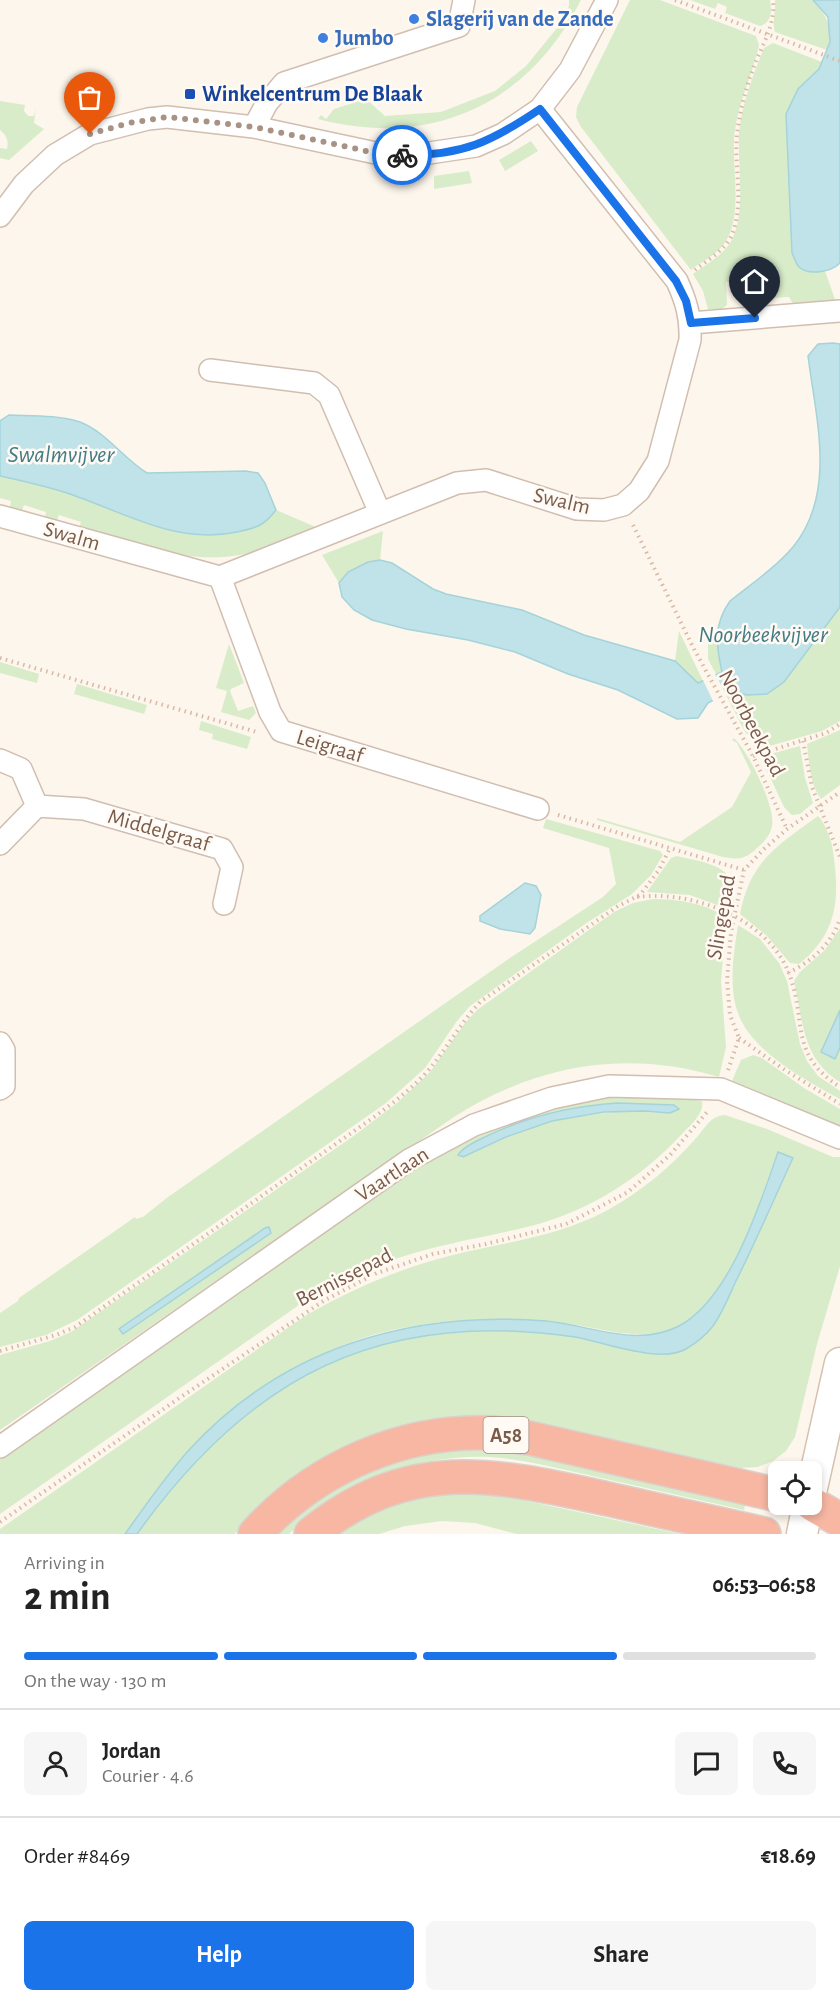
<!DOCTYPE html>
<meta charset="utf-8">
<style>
body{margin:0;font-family:"Alegreya Sans",sans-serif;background:#f6f6f6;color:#222;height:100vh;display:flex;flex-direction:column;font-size:22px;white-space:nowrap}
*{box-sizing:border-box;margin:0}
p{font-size:20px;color:#767676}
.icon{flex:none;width:33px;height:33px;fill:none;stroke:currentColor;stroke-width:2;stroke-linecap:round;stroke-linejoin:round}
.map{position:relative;height:1534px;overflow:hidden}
.drawer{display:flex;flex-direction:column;background:#fff;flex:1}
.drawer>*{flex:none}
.controls{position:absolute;left:768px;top:1461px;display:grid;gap:12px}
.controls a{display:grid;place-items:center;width:54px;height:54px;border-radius:9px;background:#fff;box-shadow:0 3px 9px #0003;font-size:30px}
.pin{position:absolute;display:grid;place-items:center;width:51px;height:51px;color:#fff;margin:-62px -26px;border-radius:50% 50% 50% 0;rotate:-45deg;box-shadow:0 0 6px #0007}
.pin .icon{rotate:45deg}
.courier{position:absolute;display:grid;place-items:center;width:60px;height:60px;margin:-30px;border:4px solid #1a73e8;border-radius:50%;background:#fff;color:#222;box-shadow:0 2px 8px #0007}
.head em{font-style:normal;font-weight:700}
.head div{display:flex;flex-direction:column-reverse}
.head{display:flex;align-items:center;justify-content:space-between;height:102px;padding:0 24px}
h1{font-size:39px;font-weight:700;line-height:45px}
.bar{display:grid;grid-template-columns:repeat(4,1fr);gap:9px 6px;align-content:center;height:72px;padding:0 24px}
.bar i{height:8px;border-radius:4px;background:#e0e0e0}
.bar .current{background:#1a73e8}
.bar p{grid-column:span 4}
.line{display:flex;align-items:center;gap:15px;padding:0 24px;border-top:2px solid #e0e0e0}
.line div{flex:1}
.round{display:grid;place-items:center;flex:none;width:63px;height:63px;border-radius:9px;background:#f6f6f6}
.action{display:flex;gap:12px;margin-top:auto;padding:12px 24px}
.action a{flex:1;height:69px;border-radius:9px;background:#1a73e8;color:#fff;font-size:24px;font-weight:700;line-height:69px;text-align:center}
.action a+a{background:#f6f6f6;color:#222}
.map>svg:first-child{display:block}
</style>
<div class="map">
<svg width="840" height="1534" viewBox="0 0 840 1534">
<rect width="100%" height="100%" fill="#fdf6ec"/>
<path fill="#d8ecc9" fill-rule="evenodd" d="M569 0H581C529 104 431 149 318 119L321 115 326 119 334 109 366 99 385 116 441 112 495 91 526 66 557 28 569 6Z
M630 0H660L756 36 759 45C753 74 739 100 735 130 730 163 745 216 724 244 716 255 701 262 691 270L581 127 576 117 577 107Z
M690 0H770C772 11 772 22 760 26L725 13 727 7 718 3 715 9Z
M775 0H813C826 15 835 29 827 50L775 32C772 23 776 10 775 0Z
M773 43 822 62 819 69 798 89 786 114 792 253C801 271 806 272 825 271L836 302 793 304 789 297 747 299 742 297 741 282H726L727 305 722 309H708L703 291 693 274C708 263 726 254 733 237 746 210 737 163 739 132 742 104 753 75 764 48Z
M0 101 25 105 24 111 28 116H34L36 107 34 123 44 129 9 160 0 158V148L7 149C9 140 6 135 0 130Z
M531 141 538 151 505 171 499 160Z
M469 171 472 183 434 189V176Z
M0 476C23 481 45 486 67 493 124 512 175 545 237 532 256 528 264 526 276 510L318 528C294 537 270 548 245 554 188 566 133 543 79 528L81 522 59 515 57 521 45 518 46 512 24 505 22 511 10 507 11 501 0 498Z
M383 531 380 560C363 563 350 569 339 583L322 555Z
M840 607V721L822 731 756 750 750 737 745 732 725 693 732 690 746 695 784 682Z
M679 631 703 681 698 683 675 661Z
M708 631 716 633 722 672 716 674 708 659Z
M229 644 244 683 231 689 230 691 238 711 253 706 256 713 249 720 221 712 227 691 216 688Z
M0 662 39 674 37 683 0 673Z
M77 684 147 705 144 714 74 694Z
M201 721 251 737 247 749 212 739 213 734 199 730Z
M840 730V785L821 799C810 785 809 761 807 744Z
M734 738C748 751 776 807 772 826 770 836 764 842 757 848 746 859 738 860 723 857L597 820V818L680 842 732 807 751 772 737 743 732 740Z
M800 746 805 778 813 803 800 814 792 815 784 807 762 760 767 755Z
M818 816C825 823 829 835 832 845 840 894 840 931 799 964L790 963 767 936 740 914C750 861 777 846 818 816Z
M546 819 660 851 663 855 651 875 632 894 585 924 470 1006 457 1021 425 1068 386 1103 77 1320 46 1335 0 1347V1313L18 1301 19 1298 135 1217 136 1219 143 1217 168 1197 507 960 603 897 616 884 609 848 543 828Z
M677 856C696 861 727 863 733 885L728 907 725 908 690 895 647 892 671 858Z
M653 899C677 899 707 903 726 918L721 981 726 1047 719 1077C625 1049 536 1065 454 1117L0 1430V1355L50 1341 71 1332 355 1135 397 1103 430 1072 465 1023 477 1010 614 912 633 903Z
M738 925 760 939 779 963 787 981 800 1044 807 1061 818 1076 840 1091V1099C806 1081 751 1051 738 1013 728 986 734 952 738 925Z
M840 928V1010L837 1015 835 1059 840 1048V1082C802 1059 803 1021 794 981L800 972 825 950Z
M753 1055 762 1058 804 1088 840 1109V1126L732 1081 741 1060Z
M611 1096 674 1097 702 1101C705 1113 689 1127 681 1135 641 1178 589 1211 531 1226 487 1237 442 1243 398 1258 364 1271 331 1287 299 1305L0 1514V1457L433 1158 451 1146 528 1111ZM617 1103 674 1105 678 1109 670 1113 617 1111 552 1121 517 1133 461 1158 460 1151C508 1123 561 1106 617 1103Z
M725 1115 767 1129 833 1157H840V1266L817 1344 795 1437 786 1451 773 1461 758 1467 741 1468 638 1447 354 1443C307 1463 268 1495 235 1534H137C250 1376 379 1308 575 1337 604 1342 659 1364 685 1349 696 1343 705 1335 713 1326 723 1313 729 1296 736 1282 756 1241 774 1200 793 1159L778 1152C758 1201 735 1288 691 1319 647 1349 602 1326 555 1322 486 1315 400 1320 336 1348 323 1353 312 1361 300 1367 283 1377 264 1385 249 1397 230 1410 214 1425 198 1441 170 1469 148 1502 125 1534H0V1529L305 1316C352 1289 400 1268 453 1255 506 1242 556 1237 606 1211 641 1192 672 1166 698 1136 706 1126 711 1116 725 1115Z
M470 1441 747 1495 744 1510 548 1466C529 1462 509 1458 489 1457 414 1454 344 1484 289 1534H266L357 1467Z
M454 1490 505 1496 680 1534H517L475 1523 442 1521 405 1526 379 1534H326L365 1510Z"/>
<path fill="#bfe3e8" stroke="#a5d3da" stroke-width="1.5" d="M813 0H840V263C831 272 809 276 799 267 796 264 794 257 792 253L786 114 798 89 819 69 830 42 828 17Z
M833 343 840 344V607L784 682 767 694 746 695 732 690 708 703 698 718 677 719 618 690 568 674 515 652 468 640 406 629 372 620 354 610 342 597 339 583 348 572 368 562 380 560 392 563 433 589 446 594 522 610 584 635 675 661 698 683 722 672C716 645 713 625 730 601 751 584 775 568 793 547 837 493 816 419 808 356L818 344Z
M9 415C32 416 58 415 80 422 106 432 124 459 147 473L246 471 258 473 265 483 276 510C264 526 256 528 237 532 175 545 124 512 67 493 45 486 23 481 0 476V421Z
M525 883 536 886 541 895 535 928 530 934 500 929 480 921V916Z
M840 1010V1048L835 1059 821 1052Z
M617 1103 674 1105 679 1109 670 1113 644 1111 604 1112 552 1121 506 1137 463 1157 458 1155C463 1147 476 1141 485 1137 526 1117 571 1106 617 1103Z
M778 1152 793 1158C774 1199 756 1241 736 1281 729 1296 723 1312 713 1326 706 1335 696 1343 686 1349 660 1364 604 1342 575 1337 380 1308 249 1377 137 1534H125C145 1506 165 1477 188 1451 282 1348 409 1310 546 1321 590 1325 636 1348 679 1326 730 1299 760 1204 778 1152Z
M269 1227 271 1233 123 1334 119 1329 265 1228Z"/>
<path fill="#fdf6ec" d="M714 672 727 696 714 703 702 678Z"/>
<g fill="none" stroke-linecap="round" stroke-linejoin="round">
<defs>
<path id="street" d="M254 127 267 103 284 83 459 26 464 0
M0 216 24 184 55 155 90 134 148 119 167 117 254 127 385 155H416L476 146 503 134 540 109 570 70 607 0
M691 323 840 311
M210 370 314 383 329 395 380 513
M0 516 220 577 457 483 486 480 577 509 604 510 623 505 639 491 658 461 690 340C691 317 686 301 677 281L540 109
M220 577 270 712 281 731 538 809
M0 760 21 769 37 806
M0 844 37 806 84 809 222 849 232 867 224 904
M0 1043 4 1050V1086L0 1089
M0 1447 409 1160 474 1125 552 1098 609 1086 721 1089 840 1138"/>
<path id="secondary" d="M812 1488 840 1363
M802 1534 808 1504"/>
<path id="highway" d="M812 1504 840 1520
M255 1534C315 1468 402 1429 492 1433 504 1434 517 1437 529 1438L778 1495
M311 1534C410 1454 494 1474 608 1499 660 1511 712 1522 764 1534"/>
</defs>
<use href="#street" stroke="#d1beb0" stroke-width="24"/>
<use href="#secondary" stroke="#d6c0b0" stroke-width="33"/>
<use href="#highway" stroke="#dad1cd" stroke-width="36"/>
<path stroke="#d9b8a5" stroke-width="4" stroke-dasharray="1.5 4.5" stroke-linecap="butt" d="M675 0 840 61
M695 270C709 259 727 249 733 232 745 198 732 161 738 127 741 107 746 88 753 69 761 47 776 25 773 0
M633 525 694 649 753 756 787 829
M0 658 257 732
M803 741 812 787 840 857
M753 756 826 733 840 724
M558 815 744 870
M637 897C691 890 765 917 788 971 808 1019 787 1053 840 1087
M788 973C811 962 833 943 840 918
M739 1038 785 1070 840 1104
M728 1070 739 1038 730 1015 727 981 731 932 744 870 764 849 787 829 840 792
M0 1351 56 1335 75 1327 377 1115C394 1102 411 1089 426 1073 446 1050 459 1025 480 1002L618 906 640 895 659 870 670 848
M0 1522 178 1399 325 1300 377 1273 433 1254 486 1244 566 1224 628 1192 670 1155 708 1111"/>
<use href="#street" stroke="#fff" stroke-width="21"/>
<use href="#secondary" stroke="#fff" stroke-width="30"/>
<use href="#highway" stroke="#f7b7a3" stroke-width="33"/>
</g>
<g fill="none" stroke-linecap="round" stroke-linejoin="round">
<path stroke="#a89285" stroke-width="6" stroke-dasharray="0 10.8" d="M90 134 129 123 167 117 254 127 385 155H402"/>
<path stroke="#1a73e8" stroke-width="8" d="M402 155C462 156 491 142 540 109L676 281 686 301 691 323 755 318"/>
</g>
<g fill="#3f7fe0" stroke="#fffaf3" stroke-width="2">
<circle cx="414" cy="19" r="6"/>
<circle cx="323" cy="38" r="6"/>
</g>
<rect fill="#1a4fb4" stroke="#fffaf3" stroke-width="2" x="184" y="88" width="12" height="12" rx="3"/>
<g text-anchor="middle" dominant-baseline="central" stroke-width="5" stroke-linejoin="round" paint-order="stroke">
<rect fill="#fffaf3" stroke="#a28b7f" stroke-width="1.5" x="483.5" y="1417" width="45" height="36" rx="4.5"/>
<g font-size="21" font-weight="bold" fill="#7a5c4d">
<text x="506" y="1435">A58</text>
</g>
<g font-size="22" font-weight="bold" fill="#366cbe" stroke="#fffaf3" text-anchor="start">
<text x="426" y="19">Slagerij van de Zande</text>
<text x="335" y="38">Jumbo</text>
</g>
<g font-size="22" font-weight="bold" fill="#164399" stroke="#fffaf3" text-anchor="start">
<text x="202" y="94">Winkelcentrum De Blaak</text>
</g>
<g font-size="22" fill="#7a5c4d" stroke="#fffaf3">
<text transform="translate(562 501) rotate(13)">Swalm</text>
<text transform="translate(72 536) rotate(16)">Swalm</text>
<text transform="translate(752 723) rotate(62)">Noorbeekpad</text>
<text transform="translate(330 746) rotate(17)">Leigraaf</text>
<text transform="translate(159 830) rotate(16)">Middelgraaf</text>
<text transform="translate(721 917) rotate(-80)">Slingepad</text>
<text transform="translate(392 1174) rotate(-33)">Vaartlaan</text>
<text transform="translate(344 1277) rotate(-27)">Bernissepad</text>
</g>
<g font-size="24" font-style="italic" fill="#437c86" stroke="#fffaf3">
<text x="61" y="455">Swalmvijver</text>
<text x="763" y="635">Noorbeekvijver</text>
</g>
</g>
</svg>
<div class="controls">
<a><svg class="icon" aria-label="locate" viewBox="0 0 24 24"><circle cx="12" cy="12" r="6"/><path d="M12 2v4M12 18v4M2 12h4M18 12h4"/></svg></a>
</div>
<div class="pin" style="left:90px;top:134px;background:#ea580c"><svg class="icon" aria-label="bag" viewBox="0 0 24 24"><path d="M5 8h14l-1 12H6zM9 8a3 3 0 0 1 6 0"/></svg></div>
<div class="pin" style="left:755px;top:318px;background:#1f2937"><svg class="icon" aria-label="home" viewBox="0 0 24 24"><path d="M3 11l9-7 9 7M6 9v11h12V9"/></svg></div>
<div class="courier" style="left:402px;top:155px"><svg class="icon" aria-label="bike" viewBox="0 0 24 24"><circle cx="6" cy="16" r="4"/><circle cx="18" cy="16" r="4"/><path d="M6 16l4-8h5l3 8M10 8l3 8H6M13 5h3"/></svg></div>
</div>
<section class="drawer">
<div class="head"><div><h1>2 min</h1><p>Arriving in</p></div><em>06:53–06:58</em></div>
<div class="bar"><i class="current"></i><i class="current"></i><i class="current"></i><i></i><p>On the way · 130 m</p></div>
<div class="line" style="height:108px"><a class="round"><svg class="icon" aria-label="person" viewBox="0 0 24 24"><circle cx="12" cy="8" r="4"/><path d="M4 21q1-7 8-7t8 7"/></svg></a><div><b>Jordan</b><p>Courier · 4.6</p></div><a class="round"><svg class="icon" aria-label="chat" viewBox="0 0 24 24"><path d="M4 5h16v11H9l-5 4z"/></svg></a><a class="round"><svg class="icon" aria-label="phone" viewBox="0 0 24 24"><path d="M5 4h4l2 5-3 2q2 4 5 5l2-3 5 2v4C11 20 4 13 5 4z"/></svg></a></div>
<div class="line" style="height:78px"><div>Order #8469</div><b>€18.69</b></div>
<div class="action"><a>Help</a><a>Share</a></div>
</section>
